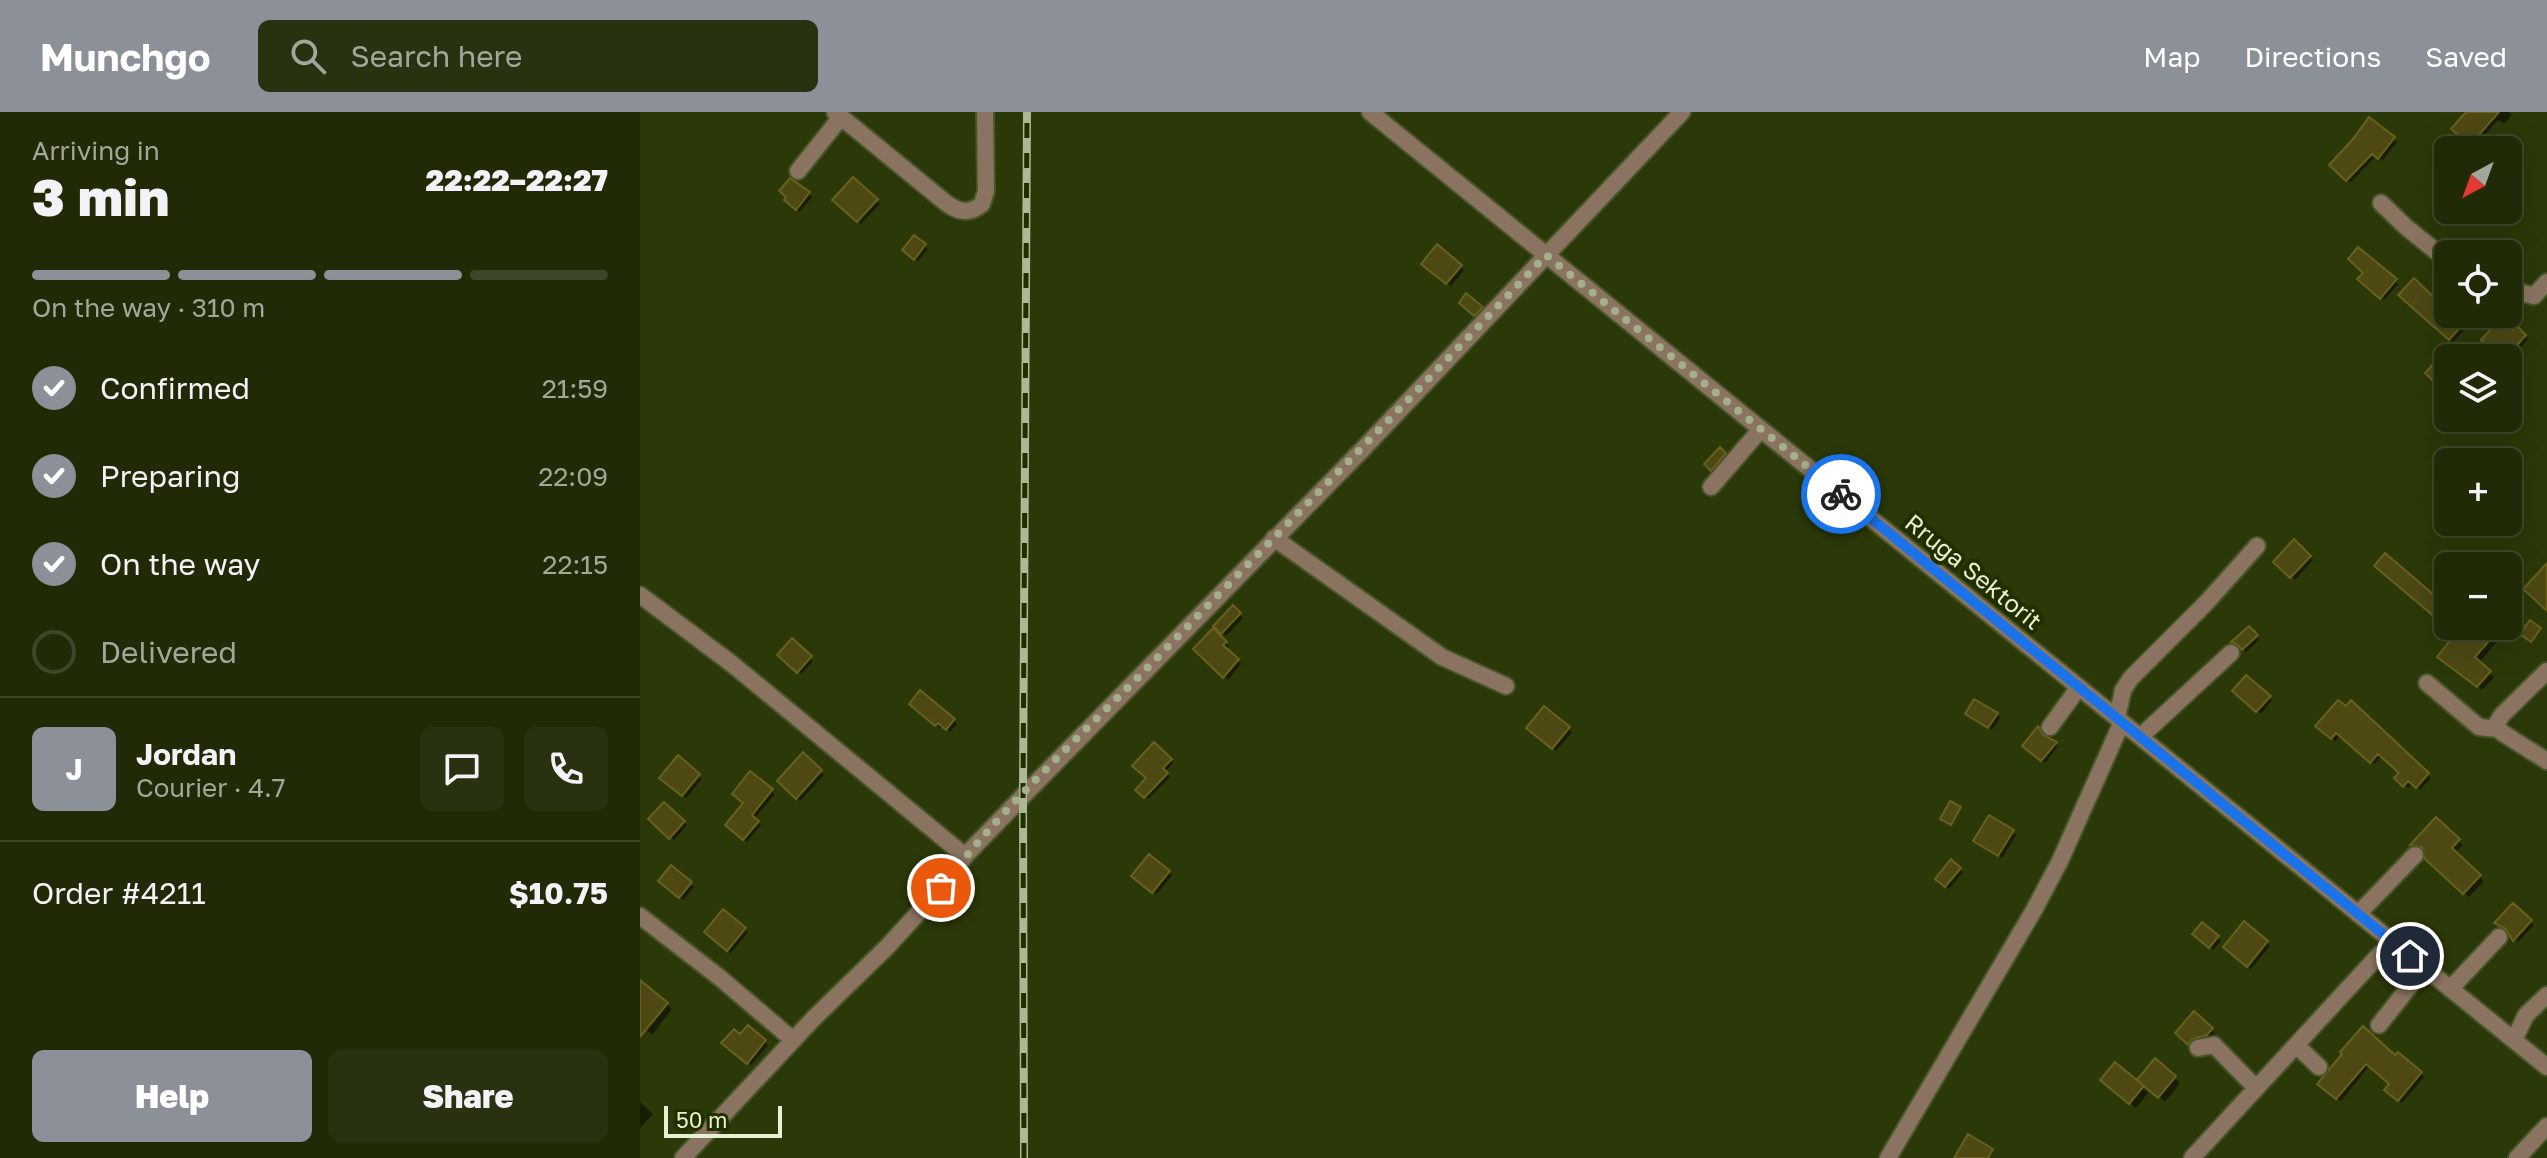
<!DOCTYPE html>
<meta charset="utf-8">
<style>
body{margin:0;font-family:"Golos Text",sans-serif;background:#283210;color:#f1f3f6;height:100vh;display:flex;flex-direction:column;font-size:30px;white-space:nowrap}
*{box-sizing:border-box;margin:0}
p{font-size:26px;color:#a2a79b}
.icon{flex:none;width:44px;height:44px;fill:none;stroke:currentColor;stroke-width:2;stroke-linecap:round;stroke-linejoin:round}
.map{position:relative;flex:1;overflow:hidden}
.drawer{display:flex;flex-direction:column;background:#202a06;width:640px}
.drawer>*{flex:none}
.needle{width:52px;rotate:221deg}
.buttons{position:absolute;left:1794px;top:24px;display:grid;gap:16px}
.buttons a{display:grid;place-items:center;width:88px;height:88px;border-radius:12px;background:#202a06;box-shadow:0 8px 32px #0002,0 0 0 2px #3d4628;font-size:40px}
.scale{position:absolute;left:24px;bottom:20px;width:118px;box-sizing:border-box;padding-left:8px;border:4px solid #e5f1d1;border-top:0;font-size:22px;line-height:28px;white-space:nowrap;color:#e5f1d1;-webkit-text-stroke:6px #212e00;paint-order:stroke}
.pin{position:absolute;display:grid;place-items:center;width:68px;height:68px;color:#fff;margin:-34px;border:4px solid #fff;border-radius:50%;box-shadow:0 2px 8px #0007}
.courier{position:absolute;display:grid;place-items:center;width:80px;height:80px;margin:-40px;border:6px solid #1a73e8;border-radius:50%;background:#fff;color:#222;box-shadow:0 2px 10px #0007}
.summary em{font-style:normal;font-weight:800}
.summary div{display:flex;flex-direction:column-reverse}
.summary{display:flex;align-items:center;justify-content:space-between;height:136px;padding:0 32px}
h1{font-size:52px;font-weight:800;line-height:60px}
.bar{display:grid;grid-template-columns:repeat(4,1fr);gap:12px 8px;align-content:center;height:96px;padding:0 32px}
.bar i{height:10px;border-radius:6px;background:#3d4628}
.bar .on{background:#8c9099}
.bar p{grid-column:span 4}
.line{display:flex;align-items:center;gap:20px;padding:0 32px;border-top:2px solid #3d4628}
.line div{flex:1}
.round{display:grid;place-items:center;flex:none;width:84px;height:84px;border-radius:12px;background:#283210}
ol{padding:0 32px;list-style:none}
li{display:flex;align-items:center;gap:24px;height:88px}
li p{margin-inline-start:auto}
li .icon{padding:8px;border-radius:50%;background:#8c9099;color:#fff;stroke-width:4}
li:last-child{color:#a2a79b}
li i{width:44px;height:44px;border:4px solid #3d4628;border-radius:50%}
.button{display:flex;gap:16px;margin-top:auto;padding:16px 32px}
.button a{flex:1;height:92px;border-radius:12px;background:#8c9099;color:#fff;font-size:32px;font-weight:800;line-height:92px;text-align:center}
.button a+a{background:#283210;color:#f1f3f6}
header{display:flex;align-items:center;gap:48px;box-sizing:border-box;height:112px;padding:0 40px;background:#8c9099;color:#fff}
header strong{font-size:38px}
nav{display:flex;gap:44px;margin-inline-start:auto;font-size:28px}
.search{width:560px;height:72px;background:#283210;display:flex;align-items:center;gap:20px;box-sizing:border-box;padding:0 28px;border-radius:12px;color:#a2a79b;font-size:30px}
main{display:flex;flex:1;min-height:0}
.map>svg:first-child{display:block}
</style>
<header>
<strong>Munchgo</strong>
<div class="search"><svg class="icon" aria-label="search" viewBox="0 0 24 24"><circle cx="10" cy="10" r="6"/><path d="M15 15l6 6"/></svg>Search here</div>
<nav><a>Map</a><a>Directions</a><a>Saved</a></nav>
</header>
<main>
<section class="drawer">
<div class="summary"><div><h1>3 min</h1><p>Arriving in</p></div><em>22:22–22:27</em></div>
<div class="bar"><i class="on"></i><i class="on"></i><i class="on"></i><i></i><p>On the way · 310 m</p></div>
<ol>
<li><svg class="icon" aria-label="check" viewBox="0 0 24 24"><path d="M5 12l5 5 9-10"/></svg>Confirmed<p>21:59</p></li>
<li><svg class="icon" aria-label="check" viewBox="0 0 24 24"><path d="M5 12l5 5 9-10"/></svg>Preparing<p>22:09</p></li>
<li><svg class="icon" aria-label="check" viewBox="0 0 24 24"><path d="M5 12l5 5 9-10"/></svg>On the way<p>22:15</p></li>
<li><i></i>Delivered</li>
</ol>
<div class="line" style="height:144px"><b class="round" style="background:#8c9099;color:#fff">J</b><div><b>Jordan</b><p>Courier · 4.7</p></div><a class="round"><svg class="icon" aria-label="chat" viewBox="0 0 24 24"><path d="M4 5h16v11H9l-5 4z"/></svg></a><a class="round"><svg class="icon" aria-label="phone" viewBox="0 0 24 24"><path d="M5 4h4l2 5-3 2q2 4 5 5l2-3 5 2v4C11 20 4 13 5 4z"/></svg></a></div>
<div class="line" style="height:104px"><div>Order #4211</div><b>$10.75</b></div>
<div class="button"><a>Help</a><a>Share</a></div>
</section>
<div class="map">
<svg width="1907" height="1046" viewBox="0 0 1907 1046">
<rect width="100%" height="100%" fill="#2b3808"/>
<path fill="#0007" d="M1829 0H1869L1872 3 1864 12 1858 8 1834 35 1814 17Z
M1753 27 1757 30 1742 49 1736 44 1711 70 1692 53Z
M150 68 172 85 160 100 146 88Z
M213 68 240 92 221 112 195 88Z
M284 134 288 137 278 149 265 138Z
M797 135 824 158 811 174 787 155Z
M1718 138 1758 172 1744 188 1720 167 1725 161Z
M1761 183 1803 197 1806 193 1808 202H1815L1828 214 1813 230Z
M1877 217 1888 227 1872 246 1863 239 1860 243 1844 228 1873 221Z
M1080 338 1088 345 1075 360 1066 352Z
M1654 430 1673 448 1655 468 1636 450Z
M1742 458 1808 498V514H1856L1863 522 1839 551 1854 565 1842 578 1804 550 1818 522Z
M593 496 603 506 586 524 575 514Z
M1609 517 1619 528 1606 540 1594 530Z
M573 519 589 534 585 538 601 552 588 568 556 537Z
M152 529 173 549 161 562 140 543Z
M1606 566 1632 588 1621 602 1595 579Z
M1711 591 1791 666 1780 678 1773 671 1768 676 1760 669 1762 661 1743 643 1734 652 1701 623 1695 629 1678 614Z
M274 595 314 608 317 612 310 620 302 613 300 616Z
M904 597 932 620 916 639 892 619Z
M1357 602 1360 606 1352 618 1331 605Z
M1404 626 1418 634 1405 651 1384 634Z
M514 633 533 651 525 660 530 665 508 687 498 678 508 666Z
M163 643 184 663 160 689 140 669Z
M38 646 62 667 46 686 22 665Z
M131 679 135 682 114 707 121 713 107 730 87 713Z
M24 692 47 713 34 728 11 707Z
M1796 707 1823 733 1815 741 1844 769 1829 785 1787 745 1785 738 1777 737 1773 733Z
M1372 719 1376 723 1362 746 1338 732Z
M509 744 532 763 517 782 494 763Z
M1311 750 1323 760 1309 777 1298 767Z
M31 756 54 775 43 788 20 769Z
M1873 794 1894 813 1878 830 1869 818 1857 811Z
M83 800 108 820 91 841 66 820Z
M1604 812 1630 834 1611 857 1588 838Z
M1562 813 1581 829 1573 838 1554 822Z
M1751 853 1767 867 1760 875 1744 860Z
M0 880 27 892 32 897 12 923 0 913Z
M1554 902 1575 921 1552 934 1537 921Z
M108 916 128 933 111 953 84 931 100 925Z
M1705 942 1756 946 1758 943 1784 965 1762 991 1747 978 1752 972 1730 953 1701 989 1680 972Z
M1515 949 1540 971 1525 990 1505 973Z
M1468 973 1502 976 1508 981 1496 996Z
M0 990 13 1002 0 1016Z"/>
<path fill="#4d4814" stroke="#68611c" stroke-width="2" d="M1826 0H1859L1830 33 1811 17Z
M1729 5 1755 25 1738 47 1732 42 1706 69 1689 53 1713 27Z
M213 65 238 87 217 110 192 88Z
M150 66 170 80 156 98 144 88 146 85 139 79Z
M274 123 286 132 274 148 262 138Z
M797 132 822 153 806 172 781 152Z
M1718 135 1757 167 1740 187 1717 167 1723 161 1708 147Z
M1774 166 1808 199V202H1818L1826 209 1809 228 1758 183Z
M826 181 843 195 834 204 819 191Z
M1860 207 1873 218 1877 214 1886 223 1867 245 1859 237 1856 241 1841 228Z
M1800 245 1808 253V270L1801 277 1785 261Z
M1080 335 1086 341 1071 359 1064 352Z
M1654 427 1671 444 1650 466 1633 450Z
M1745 441 1808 495V514H1862L1835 545 1851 559 1837 575 1797 545 1815 522 1734 454Z
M1907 451V499L1883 477Z
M593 493 601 501 581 522 573 514Z
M1890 508 1901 516 1891 530 1880 522Z
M1609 514 1618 523 1602 538 1598 533 1591 530Z
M573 516 587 530 583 533 599 547 583 566 553 537Z
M152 526 172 544 157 561 137 543Z
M1606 563 1631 584 1616 600 1592 579Z
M280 578 315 607 306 618 298 611 295 614 269 592Z
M1334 587 1358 601 1348 616 1325 602Z
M1698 588 1706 594 1711 588 1789 661 1776 676 1768 669 1763 675 1754 666 1759 661 1738 642 1730 651 1696 621 1691 627 1675 614Z
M904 594 930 615 912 637 886 616Z
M1398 614 1403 623 1417 630 1401 649 1382 634Z
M514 630 532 647 523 656 528 661 504 686 495 678 506 666 492 654Z
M163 640 182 658 156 687 137 669Z
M38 643 60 662 42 684 19 666Z
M110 659 133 677 112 703 119 709 103 728 85 713 103 691 92 682Z
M1310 689 1321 695 1311 713 1300 707Z
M24 690 45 709 29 727 8 707Z
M1349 703 1374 718 1358 744 1333 729Z
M1796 705 1820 727 1812 736 1841 763 1823 782 1785 747 1782 735 1770 733Z
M509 742 530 759 512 781 491 764Z
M1311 747 1321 756 1305 775 1295 767Z
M31 753 52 770 39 786 18 769Z
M1873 791 1892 808 1873 829 1866 817 1854 811Z
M83 797 106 816 87 839 64 820Z
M1604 809 1628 829 1607 855 1583 835Z
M1562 810 1579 824 1569 836 1552 822Z
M1751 850 1765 862 1756 874 1742 861Z
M0 868 28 891 0 925Z
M1554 899 1573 916 1567 923 1552 927 1548 933 1535 921Z
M108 913 126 928 107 952 81 931 94 917 100 922Z
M1723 914 1755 943 1758 940 1782 960 1758 989 1744 978 1749 972 1726 952 1696 987 1677 972 1702 942 1700 940Z
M1515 946 1536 964 1518 986 1497 968Z
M1475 950 1504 974 1489 992 1460 968Z
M1328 1022 1353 1037 1348 1046H1314Z"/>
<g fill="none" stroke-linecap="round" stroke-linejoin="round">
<defs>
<path id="minor" d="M195 0 306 91C318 100 329 103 342 92L346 79 345 0
M730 0 1907 955
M158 59 201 5
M1741 91 1766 115 1808 149
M1868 177 1894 184 1907 170
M1071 375 1121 317
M634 426 802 545 866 574
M0 483 92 552 325 744
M1907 559 1862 603 1857 611 1858 617 1864 622 1907 649
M1787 571 1839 615 1858 617
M1477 606 1483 578 1491 566 1566 491 1617 434
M1410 615 1439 575
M1500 625 1591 541
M1718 802 1775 743
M0 804 79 865 153 928
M1810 877 1859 825
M1739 913 1773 870 1787 858
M1874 928 1886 903 1907 883
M1656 933 1679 955
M1558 936 1574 933 1616 976
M43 1046 173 907 247 835 301 776 325 744 383 684 722 338 1042 0
M1248 1046 1394 798 1420 749 1482 610
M1552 1046 1738 844 1753 830
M1877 1046 1907 1014"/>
</defs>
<use href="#minor" stroke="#495628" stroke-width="20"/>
<use href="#minor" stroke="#8a7461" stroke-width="16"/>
<defs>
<path id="rail" d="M384 1046 383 684 387 0"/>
</defs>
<use href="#rail" stroke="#acb994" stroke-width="8"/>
<use href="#rail" stroke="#212e00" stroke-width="5" stroke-dasharray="15" stroke-linecap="butt"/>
</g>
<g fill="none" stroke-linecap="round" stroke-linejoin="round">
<path stroke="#a4b08b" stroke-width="8" stroke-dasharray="0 14.4" d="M301 776C363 694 441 624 512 551 644 415 777 281 906 143L1201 382"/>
<path stroke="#1a73e8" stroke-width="10" d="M1201 382 1770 844"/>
</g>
<g text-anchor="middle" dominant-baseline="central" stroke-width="8" stroke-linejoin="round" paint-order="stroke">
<g font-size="24" fill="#e5f1d1" stroke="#212e00">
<text transform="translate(1334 459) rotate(39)">Rruga Sektorit</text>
</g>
</g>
</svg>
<div class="buttons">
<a><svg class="needle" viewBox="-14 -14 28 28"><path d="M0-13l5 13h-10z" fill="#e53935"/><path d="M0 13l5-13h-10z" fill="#a2a79b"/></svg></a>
<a><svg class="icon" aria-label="locate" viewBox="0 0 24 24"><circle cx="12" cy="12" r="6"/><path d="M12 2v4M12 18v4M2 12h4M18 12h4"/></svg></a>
<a><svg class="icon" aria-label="layers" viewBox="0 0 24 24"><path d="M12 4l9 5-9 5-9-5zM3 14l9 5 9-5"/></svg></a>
<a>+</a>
<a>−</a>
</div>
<div class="scale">50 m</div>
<div class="pin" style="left:301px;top:776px;background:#ea580c"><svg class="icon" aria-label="bag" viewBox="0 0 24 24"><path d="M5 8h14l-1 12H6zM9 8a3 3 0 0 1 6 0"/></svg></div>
<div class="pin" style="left:1770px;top:844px;background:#1f2937"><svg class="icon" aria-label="home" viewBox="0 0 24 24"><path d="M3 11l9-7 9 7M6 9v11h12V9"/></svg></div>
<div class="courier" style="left:1201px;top:382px"><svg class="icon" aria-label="bike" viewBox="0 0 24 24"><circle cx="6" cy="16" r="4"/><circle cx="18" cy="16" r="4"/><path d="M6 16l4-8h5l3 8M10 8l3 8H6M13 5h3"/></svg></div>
</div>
</main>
